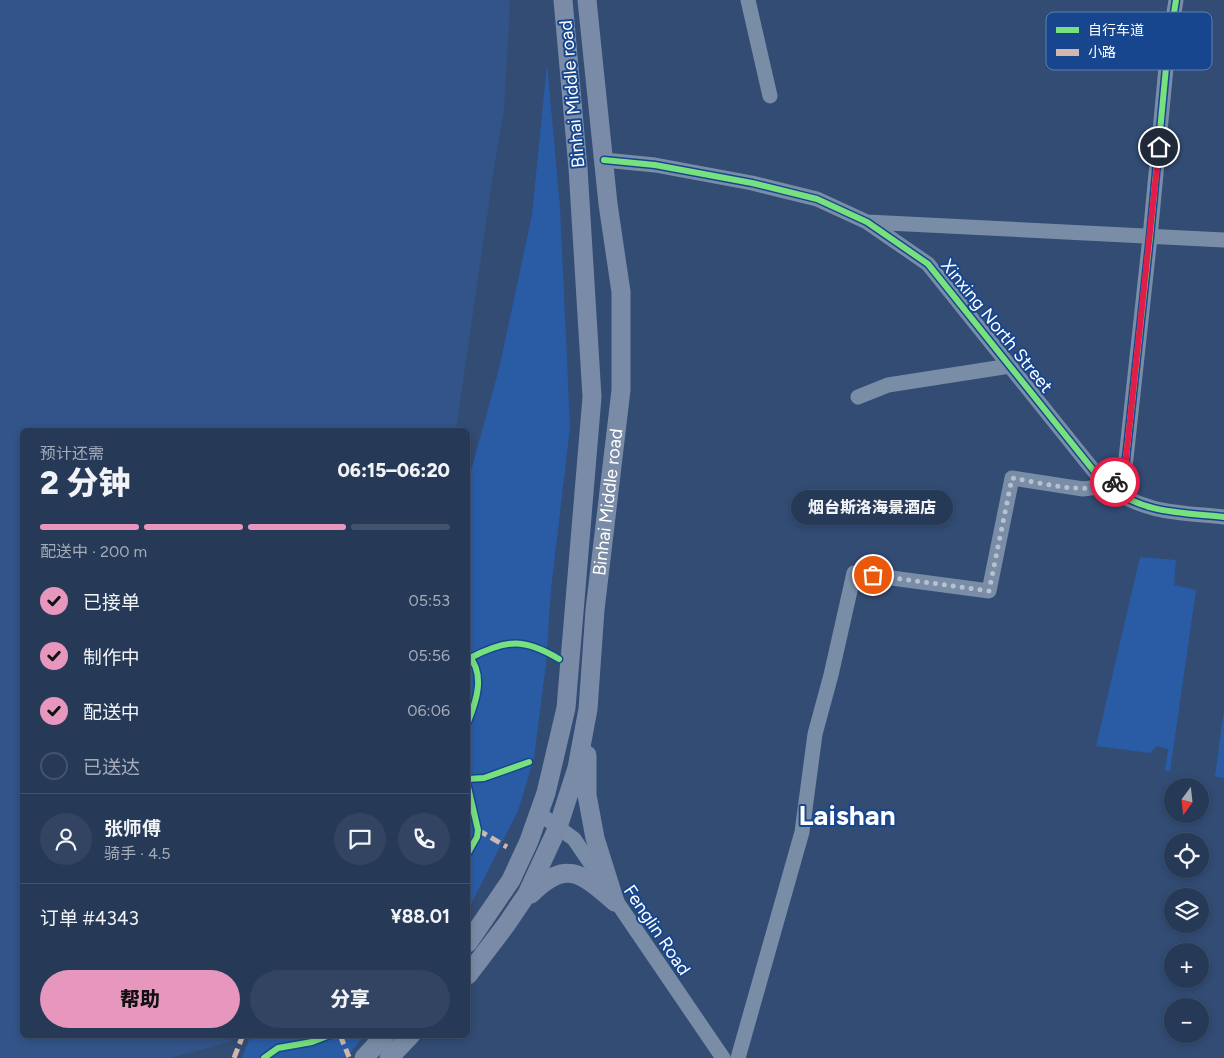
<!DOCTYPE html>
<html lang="zh">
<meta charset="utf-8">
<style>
body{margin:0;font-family:Figtree,"Noto Sans SC",sans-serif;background:#324461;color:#f1f3f6;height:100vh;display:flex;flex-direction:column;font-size:19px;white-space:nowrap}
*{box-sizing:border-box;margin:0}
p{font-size:16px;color:#a4acba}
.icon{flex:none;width:28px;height:28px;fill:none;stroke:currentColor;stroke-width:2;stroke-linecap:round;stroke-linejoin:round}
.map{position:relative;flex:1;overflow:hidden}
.panel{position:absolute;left:20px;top:428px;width:450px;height:610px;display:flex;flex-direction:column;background:#263957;border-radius:8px;box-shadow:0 2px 8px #0003,0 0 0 1px #42536d}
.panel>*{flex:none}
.needle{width:32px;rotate:195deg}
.tools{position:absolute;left:1164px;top:778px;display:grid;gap:10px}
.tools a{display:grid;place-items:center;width:45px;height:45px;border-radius:50%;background:#263957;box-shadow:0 2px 8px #0003,0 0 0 1px #42536d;font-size:25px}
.pin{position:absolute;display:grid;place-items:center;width:42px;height:42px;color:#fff;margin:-21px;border:2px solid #fff;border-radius:50%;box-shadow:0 1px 5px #0007}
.courier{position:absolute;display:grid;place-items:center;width:50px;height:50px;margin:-25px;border:4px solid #e11d48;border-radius:50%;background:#fff;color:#222;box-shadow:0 1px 6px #0007}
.bubble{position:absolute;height:35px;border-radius:18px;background:#263957;box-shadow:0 2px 8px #0003,0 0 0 1px #42536d;font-size:16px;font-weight:800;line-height:35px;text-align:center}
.head em{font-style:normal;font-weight:800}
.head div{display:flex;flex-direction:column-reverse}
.head{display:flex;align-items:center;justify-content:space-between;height:85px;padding:0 20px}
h1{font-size:32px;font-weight:800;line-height:38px}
.bar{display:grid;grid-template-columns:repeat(4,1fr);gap:8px 5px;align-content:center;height:60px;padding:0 20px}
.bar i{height:6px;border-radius:4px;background:#42536d}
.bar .active{background:#e797bd}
.bar p{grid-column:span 4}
.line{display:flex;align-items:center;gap:12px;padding:0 20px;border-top:1px solid #42536d}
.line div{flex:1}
.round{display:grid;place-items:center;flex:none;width:52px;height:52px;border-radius:26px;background:#324461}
ol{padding:0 20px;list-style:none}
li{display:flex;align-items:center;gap:15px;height:55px}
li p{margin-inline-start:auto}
li .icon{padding:5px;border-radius:50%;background:#e797bd;color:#111;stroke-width:4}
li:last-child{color:#a4acba}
li i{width:28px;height:28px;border:2px solid #42536d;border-radius:50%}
.button{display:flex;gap:10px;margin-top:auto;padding:10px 20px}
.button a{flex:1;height:58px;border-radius:30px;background:#e797bd;color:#111;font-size:20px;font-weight:800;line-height:58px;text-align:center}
.button a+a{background:#324461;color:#f1f3f6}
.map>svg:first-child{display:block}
</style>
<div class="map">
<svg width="1224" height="1058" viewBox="0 0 1224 1058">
<rect width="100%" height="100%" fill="#324c74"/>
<path fill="#2a5ca6" d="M547 64 560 207 570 427 551 589 546 664 534 758 518 811 468 910V482L499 369 532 215Z
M1140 557 1176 560 1174 585 1196 590 1170 771H1165L1168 749 1157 746 1150 753 1096 746Z
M1224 709V778L1215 777Z
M251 1035H365L346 1058H242Z"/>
<path fill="#325489" d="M0 0H510L504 111 494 168 456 430H22V1035H232L230 1042 171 1058H0Z"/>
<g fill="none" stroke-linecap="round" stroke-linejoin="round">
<path stroke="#798da7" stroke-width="15" d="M748 0 770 96
M604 160 655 165 752 183 817 199 867 222 928 264 1106 486C1147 514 1176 512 1224 517
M867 222 1224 240
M858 397 888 385 1010 366
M540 814 574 839 723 1058
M738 1058 802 832 815 734 831 675 854 573 989 591 1012 478 1083 489 1106 486 1124 477 1150 237 1167 57 1176 0"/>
<g stroke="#798ba6" stroke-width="19">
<path d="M587 755V795L595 838 615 902"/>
<path d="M531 894C567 858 582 874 615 902"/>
<path d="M468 943 511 880 529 841 546 793 566 708 592 397 578 168 563 0"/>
<path id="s1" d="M468 975 506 925 527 894 558 827 577 768 588 709 595 610 621 390V292L608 204 587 0"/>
<path d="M364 1058 385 1035"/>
<path d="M389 1058 411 1035"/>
</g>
<path stroke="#d1b7ad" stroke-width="5" stroke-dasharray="10 5" stroke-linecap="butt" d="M478 830 507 847
M340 1035 349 1057
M234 1058 243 1035"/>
<defs>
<path id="cycleway" d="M604 160 655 165 752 183 817 199 867 222 928 264 1106 486C1147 514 1176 512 1224 517
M1106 486 1124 477 1150 237 1167 57 1176 0
M468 655C486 674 476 702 468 722
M470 658C507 639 524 638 559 659
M468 779 484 778 529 762
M468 787 478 830 477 837 468 853
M264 1058 278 1048 312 1042 330 1035"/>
</defs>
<use href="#cycleway" stroke="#17468f" stroke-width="9"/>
<use href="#cycleway" stroke="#77e17e" stroke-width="6"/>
</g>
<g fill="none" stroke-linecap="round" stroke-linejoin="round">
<path stroke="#b7c0ce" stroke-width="5" stroke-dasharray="0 9" d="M873 575 989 591 1012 478C1044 483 1085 496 1115 482"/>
<path stroke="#e11d48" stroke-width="6" d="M1115 482 1124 477 1159 147"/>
</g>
<g text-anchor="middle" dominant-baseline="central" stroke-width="4" stroke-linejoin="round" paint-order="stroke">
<g font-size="18" fill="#fff" stroke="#17468f">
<text transform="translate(572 94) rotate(-95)">Binhai Middle road</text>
<text transform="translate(997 326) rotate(51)">Xinxing North Street</text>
<text stroke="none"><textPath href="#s1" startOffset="504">Binhai Middle road</textPath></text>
<text transform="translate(657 930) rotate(56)">Fenglin Road</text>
</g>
<g font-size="28" font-weight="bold" fill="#fff" stroke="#17468f">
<text x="847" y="815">Laishan</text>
</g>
</g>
<rect x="1046" y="12" width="166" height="58" rx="8" fill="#17468f" stroke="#5d7eb1" stroke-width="1"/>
<rect x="1056" y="27" width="23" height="6" fill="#77e17e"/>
<rect x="1056" y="49" width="23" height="7" fill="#d1b7ad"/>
<g font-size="14" fill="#fff">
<text x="1088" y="35">自行车道</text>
<text x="1088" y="57">小路</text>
</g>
</svg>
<div class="tools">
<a><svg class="needle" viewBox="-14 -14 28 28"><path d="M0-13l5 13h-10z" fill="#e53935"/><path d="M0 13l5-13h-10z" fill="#a4acba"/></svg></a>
<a><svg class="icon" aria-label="locate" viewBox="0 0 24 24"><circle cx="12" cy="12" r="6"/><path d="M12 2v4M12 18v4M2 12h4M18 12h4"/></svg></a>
<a><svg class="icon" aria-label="layers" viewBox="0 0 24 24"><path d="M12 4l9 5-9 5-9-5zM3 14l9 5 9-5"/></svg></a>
<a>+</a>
<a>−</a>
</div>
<div class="pin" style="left:873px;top:575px;background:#ea580c"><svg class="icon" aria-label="bag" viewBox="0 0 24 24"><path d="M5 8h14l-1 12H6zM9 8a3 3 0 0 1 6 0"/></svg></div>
<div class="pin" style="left:1159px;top:147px;background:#1f2937"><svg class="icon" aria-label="home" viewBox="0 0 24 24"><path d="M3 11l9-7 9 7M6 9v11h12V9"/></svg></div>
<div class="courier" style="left:1115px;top:482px"><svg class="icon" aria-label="bike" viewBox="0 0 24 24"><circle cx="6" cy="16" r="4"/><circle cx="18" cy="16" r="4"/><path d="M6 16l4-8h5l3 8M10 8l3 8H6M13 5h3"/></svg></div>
<div class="bubble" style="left:791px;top:490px;width:162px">烟台斯洛海景酒店</div>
<section class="panel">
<div class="head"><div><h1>2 分钟</h1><p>预计还需</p></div><em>06:15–06:20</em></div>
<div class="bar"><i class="active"></i><i class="active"></i><i class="active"></i><i></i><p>配送中 · 200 m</p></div>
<ol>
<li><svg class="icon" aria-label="check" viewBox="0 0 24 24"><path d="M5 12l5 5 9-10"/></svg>已接单<p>05:53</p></li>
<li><svg class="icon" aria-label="check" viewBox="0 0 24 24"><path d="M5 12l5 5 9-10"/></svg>制作中<p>05:56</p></li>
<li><svg class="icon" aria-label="check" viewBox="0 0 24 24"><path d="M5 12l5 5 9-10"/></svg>配送中<p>06:06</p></li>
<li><i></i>已送达</li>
</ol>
<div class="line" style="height:90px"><a class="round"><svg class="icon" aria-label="person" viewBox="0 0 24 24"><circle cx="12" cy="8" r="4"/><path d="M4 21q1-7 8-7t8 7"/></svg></a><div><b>张师傅</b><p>骑手 · 4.5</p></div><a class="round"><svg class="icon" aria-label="chat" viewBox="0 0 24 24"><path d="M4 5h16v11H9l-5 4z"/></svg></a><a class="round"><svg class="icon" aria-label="phone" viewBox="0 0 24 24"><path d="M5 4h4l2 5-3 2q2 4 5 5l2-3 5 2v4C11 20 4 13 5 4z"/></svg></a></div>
<div class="line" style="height:65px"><div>订单 #4343</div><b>¥88.01</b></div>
<div class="button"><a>帮助</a><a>分享</a></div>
</section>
</div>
